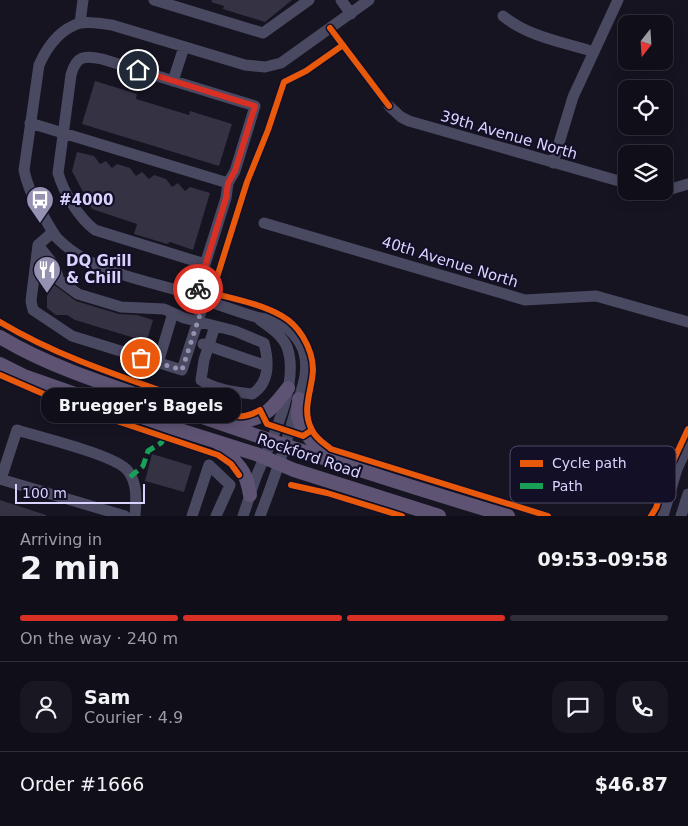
<!DOCTYPE html>
<meta charset="utf-8">
<style>
body{margin:0;font-family:"DejaVu Sans",sans-serif;background:#191822;color:#f1f3f6;height:100vh;display:flex;flex-direction:column;font-size:19px;white-space:nowrap}
*{box-sizing:border-box;margin:0}
p{font-size:16px;color:#9c9ca2}
.icon{flex:none;width:28px;height:28px;fill:none;stroke:currentColor;stroke-width:2;stroke-linecap:round;stroke-linejoin:round}
.map{position:relative;height:516px;overflow:hidden}
.details{display:flex;flex-direction:column;background:#100f19;flex:1}
.details>*{flex:none}
.needle{width:32px;rotate:197deg}
.fabs{position:absolute;left:618px;top:15px;display:grid;gap:10px}
.fabs a{display:grid;place-items:center;width:55px;height:55px;border-radius:10px;background:#100f19;box-shadow:0 2px 12px #0003,0 0 0 1px #302f38;font-size:25px}
.scale{position:absolute;left:15px;bottom:12px;width:130px;box-sizing:border-box;padding-left:5px;border:2px solid #d9d4ff;border-top:0;font-size:14px;line-height:18px;white-space:nowrap;color:#d9d4ff;-webkit-text-stroke:4px #130f26;paint-order:stroke}
.pin{position:absolute;display:grid;place-items:center;width:42px;height:42px;color:#fff;margin:-21px;border:2px solid #fff;border-radius:50%;box-shadow:0 1px 5px #0007}
.courier{position:absolute;display:grid;place-items:center;width:50px;height:50px;margin:-25px;border:4px solid #d93025;border-radius:50%;background:#fff;color:#222;box-shadow:0 1px 6px #0007}
.bubble{position:absolute;height:35px;border-radius:15px;background:#100f19;box-shadow:0 2px 12px #0003,0 0 0 1px #302f38;font-size:16px;font-weight:700;line-height:35px;text-align:center}
.overview em{font-style:normal;font-weight:700}
.overview div{display:flex;flex-direction:column-reverse}
.overview{display:flex;align-items:center;justify-content:space-between;height:85px;padding:0 20px}
h1{font-size:32px;font-weight:700;line-height:38px}
.bar{display:grid;grid-template-columns:repeat(4,1fr);gap:8px 5px;align-content:center;height:60px;padding:0 20px}
.bar i{height:6px;border-radius:4px;background:#302f38}
.bar .on{background:#d93025}
.bar p{grid-column:span 4}
.line{display:flex;align-items:center;gap:12px;padding:0 20px;border-top:1px solid #302f38}
.line div{flex:1}
.round{display:grid;place-items:center;flex:none;width:52px;height:52px;border-radius:15px;background:#191822}
.map>svg:first-child{display:block}
</style>
<div class="map">
<svg width="688" height="516" viewBox="0 0 688 516">
<rect width="100%" height="100%" fill="#161421"/>
<path fill="#343243" d="M212 0H292L265 22 223 9 224 6 211 2Z
M95 81 137 94 136 99 189 115 190 111 232 124 219 166 82 124Z
M77 152 94 156 100 164 106 161 112 168 117 164 130 168 136 176 142 172 149 179 154 175 166 179 172 187 178 183 185 191 190 187 210 193 193 250 170 242 167 244 134 234 137 224 92 209 72 171Z
M53 284 76 301 119 314 137 315 153 320 148 337 141 340 75 320 67 315H56L47 308V294Z
M152 454 192 466 184 492 145 481Z
M0 500 46 515V516H0Z"/>
<g fill="none" stroke-linecap="round" stroke-linejoin="round">
<path stroke="#4a4962" stroke-width="11" d="M154 0 263 33 309 0
M341 0 351 14
M503 16C529 37 563 42 594 52
M80 23 83 0
M173 81 184 47
M389 106 401 117 409 121 626 183
M30 123 228 183
M553 163 573 97 618 0
M664 191 688 184
M264 223 525 300 596 296 688 322
M53 232 38 245 31 301 33 310 72 336 182 370 205 299
M38 245 54 265 59 280 78 294 121 307 164 309 184 318 235 331 264 343C269 362 270 383 252 394 236 392 215 390 201 380L204 360 215 326
M195 296 226 198 228 183 235 171 255 106 102 59C84 55 76 56 71 75L58 173C64 193 78 217 95 230L205 264
M203 344 267 366
M158 363 173 313
M0 479 125 516
M1 479 17 430C39 437 116 455 128 471 138 484 136 501 135 516
M192 516 209 465 230 485 216 516
M243 516C248 502 252 487 258 472 272 440 300 382 287 347 282 335 270 327 260 320
M260 516C274 479 287 443 297 405 302 388 309 371 304 353 301 341 289 327 278 322 271 319 263 319 256 317 229 309 203 299 177 290 135 278 88 270 57 238 51 230 46 220 41 212 33 198 27 186 24 170L39 65C47 47 60 29 80 23 90 21 102 24 112 25L245 65 265 67 281 63 369 0
M663 516 677 469 688 445
M681 516 688 494"/>
<path stroke="#5e5373" stroke-width="14" d="M0 337C55 370 119 388 179 409 288 447 397 483 508 516
M0 364 24 376 170 427 256 454 294 470 439 516
M299 399C299 404 298 410 298 416 301 432 318 448 330 458
M226 424C261 420 267 416 288 388
M218 442C235 465 245 464 250 495"/>
<path stroke="#1a9f57" stroke-width="5" stroke-dasharray="10 5" stroke-linecap="butt" d="M130 477 143 466 148 451 161 443 165 437"/>
<defs>
<path id="cycleway" d="M330 28 389 106
M343 45 306 71 284 82 268 130 247 182 212 293C235 299 261 304 282 316 291 321 298 329 303 337 309 347 313 358 313 370 312 391 301 410 312 430 316 439 324 443 331 449L548 516
M0 322C55 355 116 375 176 396 193 402 221 415 238 416 246 417 253 414 260 410L267 424 303 436 312 430
M0 375 69 405 218 455 231 464 239 475
M291 485 327 493 402 516
M651 516 656 508 669 470 688 429"/>
</defs>
<use href="#cycleway" stroke="#130f26" stroke-width="9"/>
<use href="#cycleway" stroke="#e8590c" stroke-width="6"/>
</g>
<g fill="none" stroke-linecap="round" stroke-linejoin="round">
<path stroke="#9591b1" stroke-width="5" stroke-dasharray="0 9" d="M141 358 182 370 205 299 195 296 198 289"/>
<path stroke="#d93025" stroke-width="6" d="M138 70 255 106 235 171 228 183 226 198 198 289"/>
</g>
<defs>
<symbol id="bus-pin" viewBox="-11 -11 22 30"><path d="M0 17L-7.5 6A9.5 9.5 0 1 1 7.5 6Z" fill="#9591b1" stroke="#130f26"/><path d="M-5-6H5V4H4V6H2V4H-2V6H-4V4H-5ZM-3.5-4V0h7V-4ZM-3.5 1.2v1.5H-2V1.2ZM2 1.2v1.5H3.5V1.2Z" fill="#fff"/></symbol>
<symbol id="restaurant-pin" viewBox="-11 -11 22 30"><path d="M0 17L-7.5 6A9.5 9.5 0 1 1 7.5 6Z" fill="#9591b1" stroke="#130f26"/><path d="M-5-6h1v4h1v-4h1v4h1v-4h1v5L-1.5 .5V6h-2V.5L-5-1ZM5-6V6H3V1.5H1.5Q1.5-4 5-6Z" fill="#fff"/></symbol>
</defs>
<g fill-rule="evenodd">
<use href="#bus-pin" x="24" y="184" width="32" height="43"/>
<use href="#restaurant-pin" x="31" y="254" width="32" height="43"/>
</g>
<g text-anchor="middle" dominant-baseline="central" stroke-width="4.5" stroke-linejoin="round" paint-order="stroke">
<g font-size="15" fill="#d9d4ff" stroke="#130f26">
<text transform="translate(509 135) rotate(16)">39th Avenue North</text>
<text transform="translate(450 262) rotate(17)">40th Avenue North</text>
<text transform="translate(309 456) rotate(19)">Rockford Road</text>
</g>
<g font-size="15" font-weight="bold" fill="#d9d4ff" stroke="#130f26" text-anchor="start">
<text x="59" y="200">#4000</text>
<text x="66" y="261">DQ Grill<tspan x="66" dy="17">&amp; Chill</tspan></text>
</g>
</g>
<rect x="510" y="446" width="166" height="57" rx="8" fill="#130f26" stroke="#4e4a67" stroke-width="1"/>
<rect x="520" y="460" width="23" height="7" fill="#e8590c"/>
<rect x="520" y="483" width="23" height="6" fill="#1a9f57"/>
<g font-size="14" fill="#d9d4ff">
<text x="552" y="468">Cycle path</text>
<text x="552" y="491">Path</text>
</g>
</svg>
<div class="fabs">
<a><svg class="needle" viewBox="-14 -14 28 28"><path d="M0-13l5 13h-10z" fill="#e53935"/><path d="M0 13l5-13h-10z" fill="#9c9ca2"/></svg></a>
<a><svg class="icon" aria-label="locate" viewBox="0 0 24 24"><circle cx="12" cy="12" r="6"/><path d="M12 2v4M12 18v4M2 12h4M18 12h4"/></svg></a>
<a><svg class="icon" aria-label="layers" viewBox="0 0 24 24"><path d="M12 4l9 5-9 5-9-5zM3 14l9 5 9-5"/></svg></a>
</div>
<div class="scale">100 m</div>
<div class="pin" style="left:141px;top:358px;background:#ea580c"><svg class="icon" aria-label="bag" viewBox="0 0 24 24"><path d="M5 8h14l-1 12H6zM9 8a3 3 0 0 1 6 0"/></svg></div>
<div class="pin" style="left:138px;top:70px;background:#1f2937"><svg class="icon" aria-label="home" viewBox="0 0 24 24"><path d="M3 11l9-7 9 7M6 9v11h12V9"/></svg></div>
<div class="courier" style="left:198px;top:289px"><svg class="icon" aria-label="bike" viewBox="0 0 24 24"><circle cx="6" cy="16" r="4"/><circle cx="18" cy="16" r="4"/><path d="M6 16l4-8h5l3 8M10 8l3 8H6M13 5h3"/></svg></div>
<div class="bubble" style="left:41px;top:388px;width:200px">Bruegger's Bagels</div>
</div>
<section class="details">
<div class="overview"><div><h1>2 min</h1><p>Arriving in</p></div><em>09:53–09:58</em></div>
<div class="bar"><i class="on"></i><i class="on"></i><i class="on"></i><i></i><p>On the way · 240 m</p></div>
<div class="line" style="height:90px"><a class="round"><svg class="icon" aria-label="person" viewBox="0 0 24 24"><circle cx="12" cy="8" r="4"/><path d="M4 21q1-7 8-7t8 7"/></svg></a><div><b>Sam</b><p>Courier · 4.9</p></div><a class="round"><svg class="icon" aria-label="chat" viewBox="0 0 24 24"><path d="M4 5h16v11H9l-5 4z"/></svg></a><a class="round"><svg class="icon" aria-label="phone" viewBox="0 0 24 24"><path d="M5 4h4l2 5-3 2q2 4 5 5l2-3 5 2v4C11 20 4 13 5 4z"/></svg></a></div>
<div class="line" style="height:65px"><div>Order #1666</div><b>$46.87</b></div>
</section>
